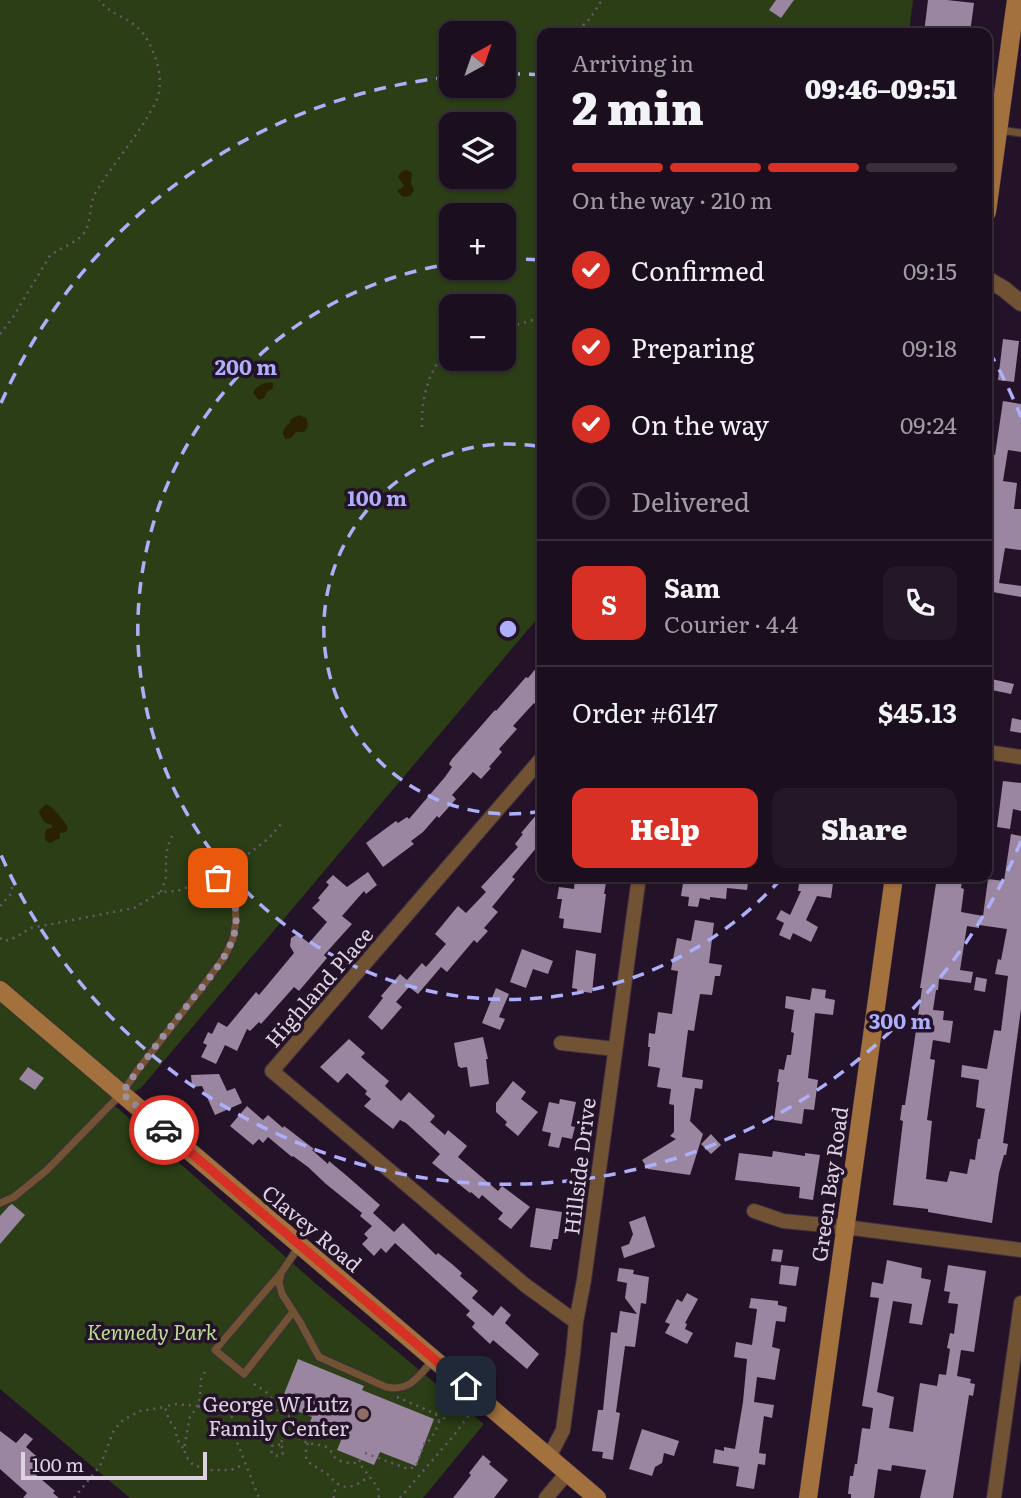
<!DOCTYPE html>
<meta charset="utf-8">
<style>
body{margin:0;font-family:Literata,serif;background:#241727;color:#f1f3f6;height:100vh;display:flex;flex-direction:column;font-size:26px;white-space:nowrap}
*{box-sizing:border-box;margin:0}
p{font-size:23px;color:#a09ca4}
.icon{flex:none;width:38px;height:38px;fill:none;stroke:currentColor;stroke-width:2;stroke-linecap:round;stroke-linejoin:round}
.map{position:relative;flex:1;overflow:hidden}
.details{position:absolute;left:537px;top:28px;width:455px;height:854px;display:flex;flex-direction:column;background:#1b0e1e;border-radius:14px;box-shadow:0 2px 5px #0004,0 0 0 2px #392e3c}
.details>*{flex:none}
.needle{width:46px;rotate:40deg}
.controls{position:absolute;left:439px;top:21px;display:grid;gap:14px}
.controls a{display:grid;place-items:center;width:77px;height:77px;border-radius:14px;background:#1b0e1e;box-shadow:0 2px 5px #0004,0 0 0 2px #392e3c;font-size:35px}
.scale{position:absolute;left:21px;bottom:18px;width:186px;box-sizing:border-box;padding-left:7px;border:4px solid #ddd2e0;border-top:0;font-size:19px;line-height:24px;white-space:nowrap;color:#ddd2e0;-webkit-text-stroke:5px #241328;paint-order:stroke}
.pin{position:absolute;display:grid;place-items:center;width:60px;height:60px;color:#fff;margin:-30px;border-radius:14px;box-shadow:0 4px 10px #0006}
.courier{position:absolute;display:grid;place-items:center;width:70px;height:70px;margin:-35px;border:5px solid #d93025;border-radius:50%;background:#fff;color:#222;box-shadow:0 2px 9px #0007}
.summary em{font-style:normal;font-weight:800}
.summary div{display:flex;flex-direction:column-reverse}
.summary{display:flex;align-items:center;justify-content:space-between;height:119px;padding:0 35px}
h1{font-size:46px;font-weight:800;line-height:52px}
.bar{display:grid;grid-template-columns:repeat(4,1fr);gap:10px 7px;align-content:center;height:84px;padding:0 35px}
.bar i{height:9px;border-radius:5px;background:#392e3c}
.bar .active{background:#d93025}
.bar p{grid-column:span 4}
.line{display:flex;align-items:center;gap:18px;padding:0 35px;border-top:2px solid #392e3c}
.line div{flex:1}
.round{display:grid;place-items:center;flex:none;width:74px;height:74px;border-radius:14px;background:#241727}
ol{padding:0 35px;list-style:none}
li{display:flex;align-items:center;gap:21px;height:77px}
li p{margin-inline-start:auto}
li .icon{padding:7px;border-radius:50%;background:#d93025;color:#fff;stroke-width:4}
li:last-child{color:#a09ca4}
li i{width:38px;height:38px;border:4px solid #392e3c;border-radius:50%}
.primary-button{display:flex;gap:14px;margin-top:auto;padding:14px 35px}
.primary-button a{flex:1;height:80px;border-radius:14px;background:#d93025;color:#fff;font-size:28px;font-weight:800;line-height:80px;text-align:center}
.primary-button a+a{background:#241727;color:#f1f3f6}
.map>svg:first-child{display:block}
</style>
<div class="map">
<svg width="1021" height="1498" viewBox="0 0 1021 1498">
<rect width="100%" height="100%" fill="#241328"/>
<path fill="#2b3e16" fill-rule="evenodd" d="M0 0H913L909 33H542V613L141 1088 113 1104 315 1283 484 1424 423 1498H130L0 1389ZM452 33H504V86H452ZM452 124H504V177H452ZM452 215H504V268H452ZM452 306H504V359H452Z"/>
<path fill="#292101" d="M405 170H407L412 173 411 183 414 190 410 196 403 197 397 191 404 186C401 179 393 177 405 170Z
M271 382 273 383V388L267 392 264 398 259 400 253 393C257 385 263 383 271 382Z
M299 415 306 418C308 424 309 427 304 432H296L291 438 285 439 283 433C284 426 290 425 291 419Z
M46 804C53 807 65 821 68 828L66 832 60 833V838L50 843 45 840V832L47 829 52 828V825L44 822 39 813 40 810Z"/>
<path fill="#9b86a1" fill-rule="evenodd" d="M776 0H794L781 18 769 10Z
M928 0H947L974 3 970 33H924Z
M1003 339 1019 341 1014 382 998 380Z
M1003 401 1021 404V452L1008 450 1003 481 1017 483 1014 509H1021V550L1005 548 999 583 1021 586V597L987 591V550L989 551 993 526 989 525 992 500H988L992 472H987V469L989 454 995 455Z
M542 661V711L534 703 513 726 517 729 499 749 502 752 489 767 491 768 481 779 473 772 452 795 456 799 439 818 437 816 423 832 411 841 414 844 383 867 366 843 396 821 398 823 407 817 409 819 445 777 452 767 449 764 452 759 495 710 496 711 526 677 528 678Z
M987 678 1014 684 1011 694 987 689Z
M1012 718 1021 720V733L1010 731Z
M1003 781 1021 783V811L1013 809 1010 829 997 827Z
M542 808V841L512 877 515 879 492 907 498 912 484 928 488 931 477 943 474 940 447 972 441 967 418 994 409 987 396 1002 402 1007 382 1030 368 1017 383 998 381 996 400 974 407 980 422 963 426 967 446 944 435 934 458 906 466 913 486 892 481 887 518 847 515 844 523 834 521 833Z
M1011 834 1021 836V1009L1003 1143 1008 1144 1006 1155H1004L999 1173 992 1223 928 1212V1209L893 1205 903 1121 900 1120 902 1105H905L914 1044 922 988H920L923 969 937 877H963L961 888 964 889 961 912 983 916 988 879 1004 881ZM979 925 1007 929 1001 960 998 959 995 974 1008 976 1001 1031 994 1030 987 1069 962 1065 961 1077 979 1080 976 1107 985 1109 980 1139H978L975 1160 970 1159 967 1174 950 1171 947 1182 926 1179 932 1121 927 1120 935 1060 930 1059 933 1040 950 1043 953 1021 943 1020 944 1011 933 1010 936 990H938L939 979 971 983 973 972 960 970 967 926 979 928Z
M368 872 377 885 366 894 364 891 342 916 352 924 324 955 327 958 299 991 294 987 261 1024 259 1022 250 1031 247 1029 237 1051 225 1045 216 1064 201 1057 207 1045 203 1043 208 1032 212 1034 218 1022 227 1027 256 992 259 995 294 953 290 946 291 938 296 935 300 936 309 943 327 922 312 908 320 900 318 898 329 885 326 882 333 875 347 887Z
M575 877H607L604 894H606L601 933 563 928 564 919 559 918 562 899H557L559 887 574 889Z
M684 877H704L725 879V877H749L747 890 727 888 726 899 710 897V900L700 898 698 907 688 906 689 897 681 896Z
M800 877H820L819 880 833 883 831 898 817 896 806 920 818 927 811 942 793 933 790 940 779 935 784 923 776 919 781 910 790 915 801 891H798Z
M695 920 714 923 709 963 722 965 720 976H715L712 995 700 994 694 1031 688 1030 682 1077 703 1080 702 1089 695 1088 690 1121 703 1134 690 1175 648 1169 642 1160 676 1139 670 1136 674 1132V1105L669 1104 671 1089 657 1087 660 1068 648 1066 650 1047H648L649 1033 655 1034 658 1012 672 1014 678 971 671 970 677 938 691 941Z
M522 949 553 961 548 974 533 969 526 988 510 982Z
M576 950 596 954 592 993 577 991V989L572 988Z
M976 977 987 979 985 992 974 990Z
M496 988 509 994 499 1017 505 1019 500 1030 482 1023Z
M812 988 826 990 825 998 835 1000 833 1015 815 1013 808 1078 818 1080 814 1110 804 1109 802 1124 774 1120 779 1082H777L779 1069 784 1070 787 1055H791L794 1033 791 1032 794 1010 785 1008 786 996 810 1000Z
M483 1037 488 1059H486L489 1084 470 1087 467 1067 461 1068 458 1066 454 1043Z
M349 1039 365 1053 361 1057 389 1081 385 1086 401 1101 409 1092 435 1116 430 1122 445 1135 448 1130 467 1146 458 1157 498 1191 502 1186 530 1207 511 1229 498 1219 503 1213 482 1195 479 1199 471 1192 470 1193 432 1163 440 1154 406 1123 400 1120 393 1129 364 1106 371 1099 365 1094 367 1091 347 1073 338 1083 320 1067Z
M28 1067 44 1078 35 1090 19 1079Z
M219 1074 227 1091 235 1088 242 1103 215 1115 202 1086 192 1087 191 1075Z
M513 1081 526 1092 521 1099 538 1112 518 1136 505 1125 507 1122 496 1112V1103Z
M560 1099 576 1102 571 1126 575 1127 572 1139 562 1137 559 1148 548 1146 551 1133 542 1131 549 1102 559 1104Z
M247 1106 263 1120 268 1115 283 1128 284 1126 314 1149 312 1150 328 1164 329 1161 347 1176 380 1205 373 1213 394 1232 403 1223 436 1255 438 1253 452 1264 462 1273 460 1276 478 1291 472 1298 493 1316 501 1306 511 1315 505 1323 539 1354 527 1369 493 1340 490 1344 476 1331 472 1327 475 1323 466 1315 470 1311 395 1243 386 1253 381 1248 374 1256 362 1244 368 1238 364 1234 372 1226 360 1216 362 1213 326 1184 308 1167 293 1156 292 1157 268 1137 263 1143 259 1139 253 1145 230 1126Z
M711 1134 721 1145 711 1154 701 1144Z
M773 1151 805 1156V1153L820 1155 813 1200 799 1198 800 1187 735 1180 739 1153 772 1157Z
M12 1204 25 1215 0 1244V1216L9 1206Z
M536 1208 562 1212 558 1239H553L551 1250 530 1247Z
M645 1216 655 1247 624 1258 621 1247 629 1244 633 1234 629 1222Z
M773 1249 783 1250 781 1262 771 1261Z
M887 1260 922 1268 921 1278 931 1280 922 1325 909 1323 912 1304 893 1301 877 1392 894 1397 889 1428 913 1432 920 1383 937 1386 939 1374 946 1375 950 1349 947 1348 950 1333 954 1334 958 1304 948 1303 950 1292 944 1291 948 1265 986 1271 974 1352 961 1350 957 1376 971 1379 970 1383 975 1384 973 1396 969 1395 953 1498H920L926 1470 892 1465 891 1471 878 1469 874 1498H851V1494H848L850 1476H853L855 1464H857L862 1428 870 1429 873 1408 862 1406 879 1298 870 1297 872 1282 883 1284Z
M781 1265 799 1267 796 1286 779 1284Z
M619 1268 634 1270 633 1274 649 1277 646 1304 641 1303 635 1347 625 1346 616 1412 620 1413 613 1460 602 1458 603 1452 592 1451 598 1410H603L611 1332 617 1333 620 1311 637 1314 625 1298 627 1283 617 1281Z
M687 1293 698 1299 685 1323 687 1324 685 1329 693 1333 687 1344 665 1333 670 1324 665 1322 677 1299 682 1302Z
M751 1298 778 1301V1305L787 1307 785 1322 776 1321 772 1347 780 1349 775 1380 757 1377 754 1402 774 1405 772 1418 764 1416 759 1453 766 1454 765 1465 758 1464 754 1489 736 1486 739 1467 713 1463 715 1449 724 1451V1447L735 1449 743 1402 747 1359 734 1357 736 1342 752 1345 757 1309 749 1308Z
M298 1359 364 1386 362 1390 434 1419 416 1466 380 1452 374 1465 337 1450 342 1438 309 1425 312 1417 280 1404Z
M642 1429 679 1441 674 1456 664 1453 662 1463 655 1467 652 1476 629 1469Z
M0 1431 16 1443 25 1433 33 1439 26 1447 42 1461 34 1473 55 1491 53 1493 59 1498H23L27 1493 0 1469Z
M483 1455 491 1462 489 1464 508 1480 494 1498H453L471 1475 469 1473Z"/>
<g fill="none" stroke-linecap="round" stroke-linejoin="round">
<defs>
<path id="service" d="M999 130 1021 133
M0 1203 14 1197 47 1170 122 1093 137 1071 206 982 225 956 233 939 236 921 235 904 229 888 218 878
M281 1274 279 1283 282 1294 300 1322 319 1357 386 1387C410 1392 419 1376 433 1360
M293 1312 244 1374 215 1350 281 1273 300 1245"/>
<path id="minor" d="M987 752 1021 757
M542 758 272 1071 525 1285 576 1322
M561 1043 615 1049
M754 1211 783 1221 845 1227 1021 1250
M549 1457 563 1430 573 1354 576 1322 584 1280 639 877
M546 1498 567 1473
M994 1498 1021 1303"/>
<path id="tertiary" d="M987 279 1004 289 1021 303"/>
<path id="secondary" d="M987 212 1016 0
M0 990 597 1498
M808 1498 894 877"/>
</defs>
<use href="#service" stroke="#3e2e42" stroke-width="9"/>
<use href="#minor" stroke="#3e2e42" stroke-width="16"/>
<use href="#tertiary" stroke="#3e2e42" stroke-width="18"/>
<use href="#secondary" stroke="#3e2e42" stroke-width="19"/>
<path stroke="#68596b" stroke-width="2.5" stroke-dasharray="2 5" stroke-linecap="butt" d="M571 33C588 25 592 15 602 0
M504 329 542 317
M0 334 12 319 49 257C59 247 75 245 84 233 93 220 88 204 96 192 111 167 130 145 145 121 150 112 157 103 159 92 162 74 156 56 148 41 134 16 114 19 99 0
M422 427C421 397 429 367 452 345
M226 871 269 838 281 824
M161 892C162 886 166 881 166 875 166 860 165 850 172 836
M0 906 10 895 14 879
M0 938 4 941 12 939 31 928 134 908 161 892 177 891 208 880
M205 1372 201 1379 199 1406 228 1412 234 1420 237 1428V1442L259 1498
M254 1384C259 1388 265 1390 269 1395 280 1409 271 1415 295 1417
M397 1397 436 1414 437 1412H442L445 1417 442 1421 437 1420 436 1414
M199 1406 190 1416 184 1449 186 1456 193 1465 211 1470H231L245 1464
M297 1411C292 1424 293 1440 309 1443 315 1445 325 1444 330 1450 333 1453 333 1457 337 1459 342 1463 352 1463 359 1463
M308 1443C301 1464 311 1463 326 1473 330 1476 333 1481 338 1484 349 1491 361 1483 369 1476
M280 1445 276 1444 272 1446 271 1451 273 1455 280 1456 283 1453V1448L280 1445 282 1440 295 1432
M183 1448 177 1439 175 1428 169 1420 165 1407 174 1404 199 1406
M365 1453 405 1468 409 1469 416 1466 425 1442H428L435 1432 440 1420
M360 1460 359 1463 378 1488 379 1498
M74 1498 100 1466 114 1430 123 1420 140 1411 165 1407
M334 1498 333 1495 338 1484
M400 1498 455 1434 472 1411"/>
<use href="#service" stroke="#715233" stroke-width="7"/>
<use href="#minor" stroke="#715233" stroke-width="14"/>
<use href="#tertiary" stroke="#715233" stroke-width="16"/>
<use href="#secondary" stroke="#a2713e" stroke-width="18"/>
</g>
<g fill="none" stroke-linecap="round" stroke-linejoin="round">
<path stroke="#9c8fa0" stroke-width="7" stroke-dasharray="0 12.6" d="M164 1130 122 1093C142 1063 164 1035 186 1007 202 987 222 965 232 941 240 921 237 890 218 878"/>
<path stroke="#d93025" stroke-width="9" d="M164 1130 466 1386"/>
</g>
<g fill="none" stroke="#adaffb" stroke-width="3.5" stroke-dasharray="12 9">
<path d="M542 811A185 185 0 1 1 542 447"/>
<path d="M781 879A370 370 0 1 1 450 264M505 259A370 370 0 0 1 540 260"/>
<path d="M1021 841A555 555 0 0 1 1 855M1 403A555 555 0 0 1 450 77M508 74A555 555 0 0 1 542 75M989 351A555 555 0 0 1 1021 417"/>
</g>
<circle fill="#8d6e63" stroke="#241328" stroke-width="2.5" cx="363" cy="1414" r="7"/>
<g text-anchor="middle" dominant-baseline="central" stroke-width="7" stroke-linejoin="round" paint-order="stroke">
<g font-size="21" fill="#ddd2e0" stroke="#241328">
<text transform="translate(318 986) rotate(-49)">Highland Place</text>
<text transform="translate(578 1166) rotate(-83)">Hillside Drive</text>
<text transform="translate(828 1184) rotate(-82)">Green Bay Road</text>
<text transform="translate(313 1227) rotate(40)">Clavey Road</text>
</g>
<g font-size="21" font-style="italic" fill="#b8dd93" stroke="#241328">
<text x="152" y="1330">Kennedy Park</text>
</g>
<g font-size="21" fill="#ddd2e0" stroke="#241328" text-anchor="end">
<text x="349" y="1402">George W Lutz<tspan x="349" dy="24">Family Center</tspan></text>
</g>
</g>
<circle cx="508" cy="629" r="10" fill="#adaffb" stroke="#241328" stroke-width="3.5"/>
<g font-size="21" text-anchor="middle" font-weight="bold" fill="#adaffb" stroke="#241328" stroke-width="7" stroke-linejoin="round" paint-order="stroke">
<text x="246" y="375">200 m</text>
<text x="377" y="506">100 m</text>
<text x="900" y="1029">300 m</text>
</g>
</svg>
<div class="controls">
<a><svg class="needle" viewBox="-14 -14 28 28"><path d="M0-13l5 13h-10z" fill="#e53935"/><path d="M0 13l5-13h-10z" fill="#a09ca4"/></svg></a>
<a><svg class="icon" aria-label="layers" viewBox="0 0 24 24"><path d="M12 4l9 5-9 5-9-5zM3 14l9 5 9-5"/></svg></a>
<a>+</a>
<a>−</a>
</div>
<div class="scale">100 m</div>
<div class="pin" style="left:218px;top:878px;background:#ea580c"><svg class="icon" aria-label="bag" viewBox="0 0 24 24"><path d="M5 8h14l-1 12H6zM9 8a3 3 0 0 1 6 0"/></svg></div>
<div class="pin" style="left:466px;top:1386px;background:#1f2937"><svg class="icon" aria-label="home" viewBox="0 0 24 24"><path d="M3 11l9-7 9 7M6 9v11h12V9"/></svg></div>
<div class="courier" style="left:164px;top:1130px"><svg class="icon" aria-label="car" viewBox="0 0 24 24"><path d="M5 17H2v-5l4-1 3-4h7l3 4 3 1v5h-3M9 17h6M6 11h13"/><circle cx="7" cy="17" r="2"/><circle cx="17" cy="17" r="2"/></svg></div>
<section class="details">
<div class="summary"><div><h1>2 min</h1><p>Arriving in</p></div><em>09:46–09:51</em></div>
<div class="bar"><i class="active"></i><i class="active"></i><i class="active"></i><i></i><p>On the way · 210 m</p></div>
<ol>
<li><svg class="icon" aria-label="check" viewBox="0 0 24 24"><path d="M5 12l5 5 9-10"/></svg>Confirmed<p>09:15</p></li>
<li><svg class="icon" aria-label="check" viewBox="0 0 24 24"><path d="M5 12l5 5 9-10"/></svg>Preparing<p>09:18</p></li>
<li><svg class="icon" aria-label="check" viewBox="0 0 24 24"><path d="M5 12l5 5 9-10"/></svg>On the way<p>09:24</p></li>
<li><i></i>Delivered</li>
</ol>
<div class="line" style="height:126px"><b class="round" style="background:#d93025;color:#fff">S</b><div><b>Sam</b><p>Courier · 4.4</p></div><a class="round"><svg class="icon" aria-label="phone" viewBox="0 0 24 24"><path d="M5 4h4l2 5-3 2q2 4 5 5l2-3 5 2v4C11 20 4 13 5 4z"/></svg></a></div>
<div class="line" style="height:91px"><div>Order #6147</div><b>$45.13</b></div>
<div class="primary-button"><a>Help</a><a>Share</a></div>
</section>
</div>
